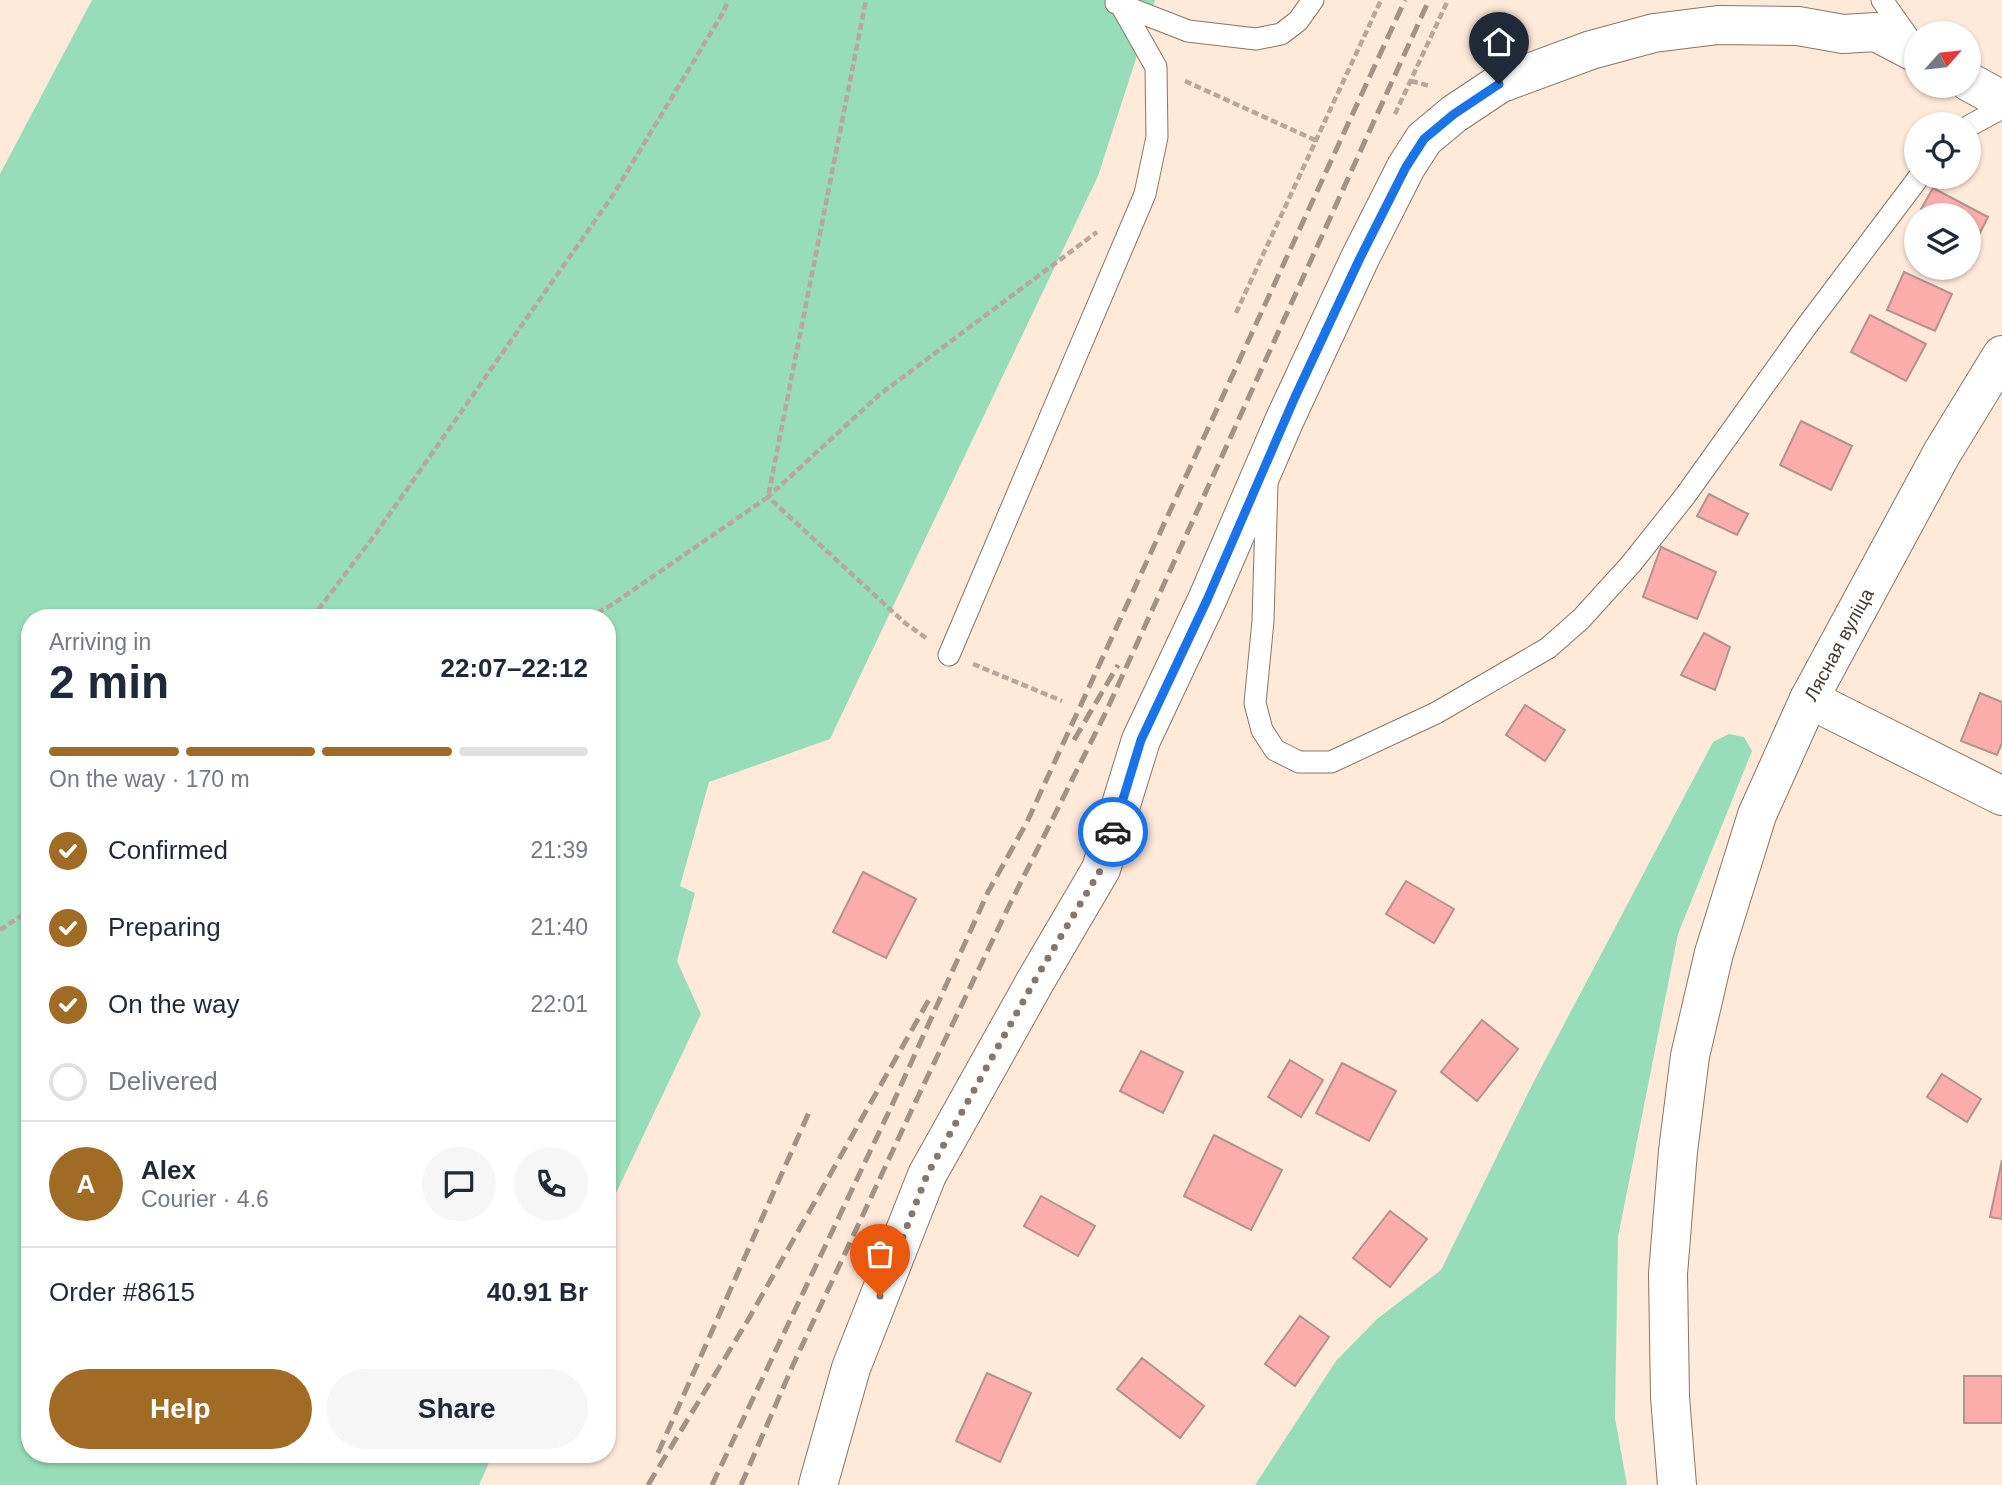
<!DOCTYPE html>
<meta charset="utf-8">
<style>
body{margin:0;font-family:Helvetica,sans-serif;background:#f6f6f7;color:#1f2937;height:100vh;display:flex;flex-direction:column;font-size:26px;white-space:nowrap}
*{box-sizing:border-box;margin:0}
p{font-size:23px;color:#747a83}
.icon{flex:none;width:38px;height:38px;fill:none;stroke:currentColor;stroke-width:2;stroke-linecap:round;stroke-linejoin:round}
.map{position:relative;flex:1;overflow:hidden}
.side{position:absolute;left:21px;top:609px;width:595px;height:854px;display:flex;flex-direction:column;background:#fff;border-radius:28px;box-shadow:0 2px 5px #0004}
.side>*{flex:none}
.needle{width:46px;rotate:63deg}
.tools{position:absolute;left:1904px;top:21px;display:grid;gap:14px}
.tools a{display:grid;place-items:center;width:77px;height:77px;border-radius:50%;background:#fff;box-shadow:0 2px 5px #0004;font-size:35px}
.pin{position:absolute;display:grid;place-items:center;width:60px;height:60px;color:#fff;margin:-72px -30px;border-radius:50% 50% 50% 0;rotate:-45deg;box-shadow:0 0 7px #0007}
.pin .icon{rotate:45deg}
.courier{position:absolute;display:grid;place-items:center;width:70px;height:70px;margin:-35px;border:5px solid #1a73e8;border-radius:50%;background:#fff;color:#222;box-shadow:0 2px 9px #0007}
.headline em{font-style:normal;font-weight:800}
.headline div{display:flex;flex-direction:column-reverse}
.headline{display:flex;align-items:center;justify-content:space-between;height:119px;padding:0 28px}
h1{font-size:46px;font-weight:800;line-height:52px}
.bar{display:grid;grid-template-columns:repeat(4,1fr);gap:10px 7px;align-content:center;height:84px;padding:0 28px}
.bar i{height:9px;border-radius:5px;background:#e0e1e3}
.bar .selected{background:#a06b24}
.bar p{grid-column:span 4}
.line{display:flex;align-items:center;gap:18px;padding:0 28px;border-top:2px solid #e0e1e3}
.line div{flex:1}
.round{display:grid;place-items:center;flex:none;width:74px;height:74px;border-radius:37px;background:#f6f6f7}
ol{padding:0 28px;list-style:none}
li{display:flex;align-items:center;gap:21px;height:77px}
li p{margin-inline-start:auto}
li .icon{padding:7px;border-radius:50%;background:#a06b24;color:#fff;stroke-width:4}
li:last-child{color:#747a83}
li i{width:38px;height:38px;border:4px solid #e0e1e3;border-radius:50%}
.button{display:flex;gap:14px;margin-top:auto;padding:14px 28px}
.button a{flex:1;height:80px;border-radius:42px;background:#a06b24;color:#fff;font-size:28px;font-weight:800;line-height:80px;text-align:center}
.button a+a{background:#f6f6f7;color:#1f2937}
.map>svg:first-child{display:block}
</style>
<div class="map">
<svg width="2002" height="1485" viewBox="0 0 2002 1485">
<rect width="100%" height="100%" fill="#ffe9d9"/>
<path fill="#97ddba" d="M92 0H1155L1098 176 830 739 709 782 680 886 695 893 677 961 701 1014 607 1212V618H30V1454H493L479 1485H0V174Z
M1729 734 1744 737 1752 751 1678 934 1618 1237 1615 1418 1627 1485H1255L1336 1361 1377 1319 1441 1270 1532 1085 1713 742Z"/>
<path fill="#fbadab" stroke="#b39291" stroke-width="2" d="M1933 188 1988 217 1977 239 1969 234V215H1932L1921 209Z
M1904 272 1952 294 1935 331 1887 310Z
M1870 315 1926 344 1906 381 1851 352Z
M1801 421 1852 446 1831 490 1780 465Z
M1709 494 1748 514 1737 535 1697 516Z
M1661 547 1716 572 1697 619 1643 597Z
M1704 633 1730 647 1715 690 1681 675Z
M1980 693 2002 702V743L1997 755 1961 741Z
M1525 705 1565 730 1545 761 1506 735Z
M863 872 916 899 886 958 833 932Z
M1406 881 1454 909 1434 943 1386 914Z
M1482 1020 1518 1049 1477 1101 1441 1072Z
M1141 1051 1183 1072 1163 1113 1120 1091Z
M1290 1060 1323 1080 1301 1117 1268 1097Z
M1342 1063 1396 1091 1369 1141 1316 1113Z
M1942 1074 1981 1099 1967 1122 1927 1097Z
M1214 1135 1282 1170 1251 1230 1184 1196Z
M2002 1160V1219L1990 1217Z
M1041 1196 1095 1226 1078 1256 1024 1226Z
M1390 1211 1427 1239 1390 1287 1353 1258Z
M1300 1316 1329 1337 1295 1386 1265 1364Z
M1142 1358 1204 1406 1180 1438 1117 1389Z
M987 1373 1031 1393 1000 1462 956 1441Z
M1964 1376H2002V1423H1964Z"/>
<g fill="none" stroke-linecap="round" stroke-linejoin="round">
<defs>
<path id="service" d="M1882 0 1913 44
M1116 3 1188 31 1256 39 1281 34 1298 21 1313 0
M1969 126 2002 108
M1267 483 1263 621 1255 703 1262 730 1275 750 1299 762H1331L1436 713 1548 648 1581 619 1631 564 1685 496 1806 327 1919 177
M949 655 1145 194 1157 137 1156 67 1122 7"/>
<path id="minor" d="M1969 82 2002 100
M1809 699 2002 796
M818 1485 851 1368 927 1175 1036 980 1101 869 1141 740 1207 600 1285 419 1360 258 1406 167 1424 139 1454 114 1499 84 1591 50 1654 33 1718 25 1798 26 1843 34 1876 32 1916 53"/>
<g id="tertiary">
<path id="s1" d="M1677 1485 1670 1397 1668 1274 1678 1151 1690 1056 1714 953 1757 815 1809 699 1942 453 2002 355"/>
</g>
</defs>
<use href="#service" stroke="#8c7463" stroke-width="23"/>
<use href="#minor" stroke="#8c7463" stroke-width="40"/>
<use href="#tertiary" stroke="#8c7463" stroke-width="40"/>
<path stroke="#b8a79a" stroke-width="4.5" stroke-dasharray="7 3.5" stroke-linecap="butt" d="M1185 81 1317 141
M1411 81 1430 86
M1395 114 1448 0
M1236 313 1381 0
M312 618 377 532 613 195 724 11 728 0
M588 618 613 604 768 497 866 0
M926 638 905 623 768 497 879 395 1097 232
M973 664 1062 701
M0 930 30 910"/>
<use href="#service" stroke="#fff" stroke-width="21"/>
<use href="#minor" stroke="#fff" stroke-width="38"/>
<use href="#tertiary" stroke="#fff" stroke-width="38"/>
<path stroke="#a39387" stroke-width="5" stroke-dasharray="14 7" stroke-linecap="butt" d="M1074 740 1118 665
M658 1453 810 1110
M648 1485 748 1320 931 996
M712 1485 893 1103 988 892 1027 822 1405 0
M741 1485 793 1365 914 1105 1006 912 1105 714 1429 0"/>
</g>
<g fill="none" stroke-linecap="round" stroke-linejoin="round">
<path stroke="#85776c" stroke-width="7" stroke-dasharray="0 12.6" d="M880 1296 927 1175 1035 980 1101 869 1113 832"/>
<path stroke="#1a73e8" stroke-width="9" d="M1113 832 1141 740 1207 600 1295 397 1360 258 1406 167 1424 139 1454 114 1499 84"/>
</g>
<g text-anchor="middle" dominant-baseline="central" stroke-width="5" stroke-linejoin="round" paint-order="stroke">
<g font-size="19" fill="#443a32" stroke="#fff">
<text stroke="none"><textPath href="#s1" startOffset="870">Лясная вуліца</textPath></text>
</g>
</g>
</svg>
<div class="tools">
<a><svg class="needle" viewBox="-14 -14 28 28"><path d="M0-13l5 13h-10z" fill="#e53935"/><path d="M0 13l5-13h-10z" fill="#747a83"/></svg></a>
<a><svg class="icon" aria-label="locate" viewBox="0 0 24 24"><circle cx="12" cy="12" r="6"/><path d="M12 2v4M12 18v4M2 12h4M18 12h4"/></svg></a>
<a><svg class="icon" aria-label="layers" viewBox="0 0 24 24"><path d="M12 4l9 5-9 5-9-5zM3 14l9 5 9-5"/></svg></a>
</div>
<div class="pin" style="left:880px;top:1296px;background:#ea580c"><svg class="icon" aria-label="bag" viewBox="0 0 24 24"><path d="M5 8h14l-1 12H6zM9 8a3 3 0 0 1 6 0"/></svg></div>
<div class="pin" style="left:1499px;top:84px;background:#1f2937"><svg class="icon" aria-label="home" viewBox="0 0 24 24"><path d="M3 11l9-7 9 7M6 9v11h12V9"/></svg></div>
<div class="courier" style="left:1113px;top:832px"><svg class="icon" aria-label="car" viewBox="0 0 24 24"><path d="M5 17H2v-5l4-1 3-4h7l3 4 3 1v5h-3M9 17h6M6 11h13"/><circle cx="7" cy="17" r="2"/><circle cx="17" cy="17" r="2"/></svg></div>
<section class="side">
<div class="headline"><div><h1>2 min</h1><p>Arriving in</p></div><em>22:07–22:12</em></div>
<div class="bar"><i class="selected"></i><i class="selected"></i><i class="selected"></i><i></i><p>On the way · 170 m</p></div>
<ol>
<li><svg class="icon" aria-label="check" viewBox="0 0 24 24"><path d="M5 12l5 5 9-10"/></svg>Confirmed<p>21:39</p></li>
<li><svg class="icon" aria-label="check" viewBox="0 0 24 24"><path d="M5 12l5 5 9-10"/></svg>Preparing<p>21:40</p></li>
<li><svg class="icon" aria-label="check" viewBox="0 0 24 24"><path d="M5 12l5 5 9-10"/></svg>On the way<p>22:01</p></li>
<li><i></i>Delivered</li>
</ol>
<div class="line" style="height:126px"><b class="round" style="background:#a06b24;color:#fff">A</b><div><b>Alex</b><p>Courier · 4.6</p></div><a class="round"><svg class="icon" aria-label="chat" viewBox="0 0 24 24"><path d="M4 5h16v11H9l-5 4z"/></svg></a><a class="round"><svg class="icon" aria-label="phone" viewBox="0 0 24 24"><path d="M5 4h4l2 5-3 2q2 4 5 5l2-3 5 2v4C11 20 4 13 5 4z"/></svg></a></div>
<div class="line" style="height:91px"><div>Order #8615</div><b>40.91 Br</b></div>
<div class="button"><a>Help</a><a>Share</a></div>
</section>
</div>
